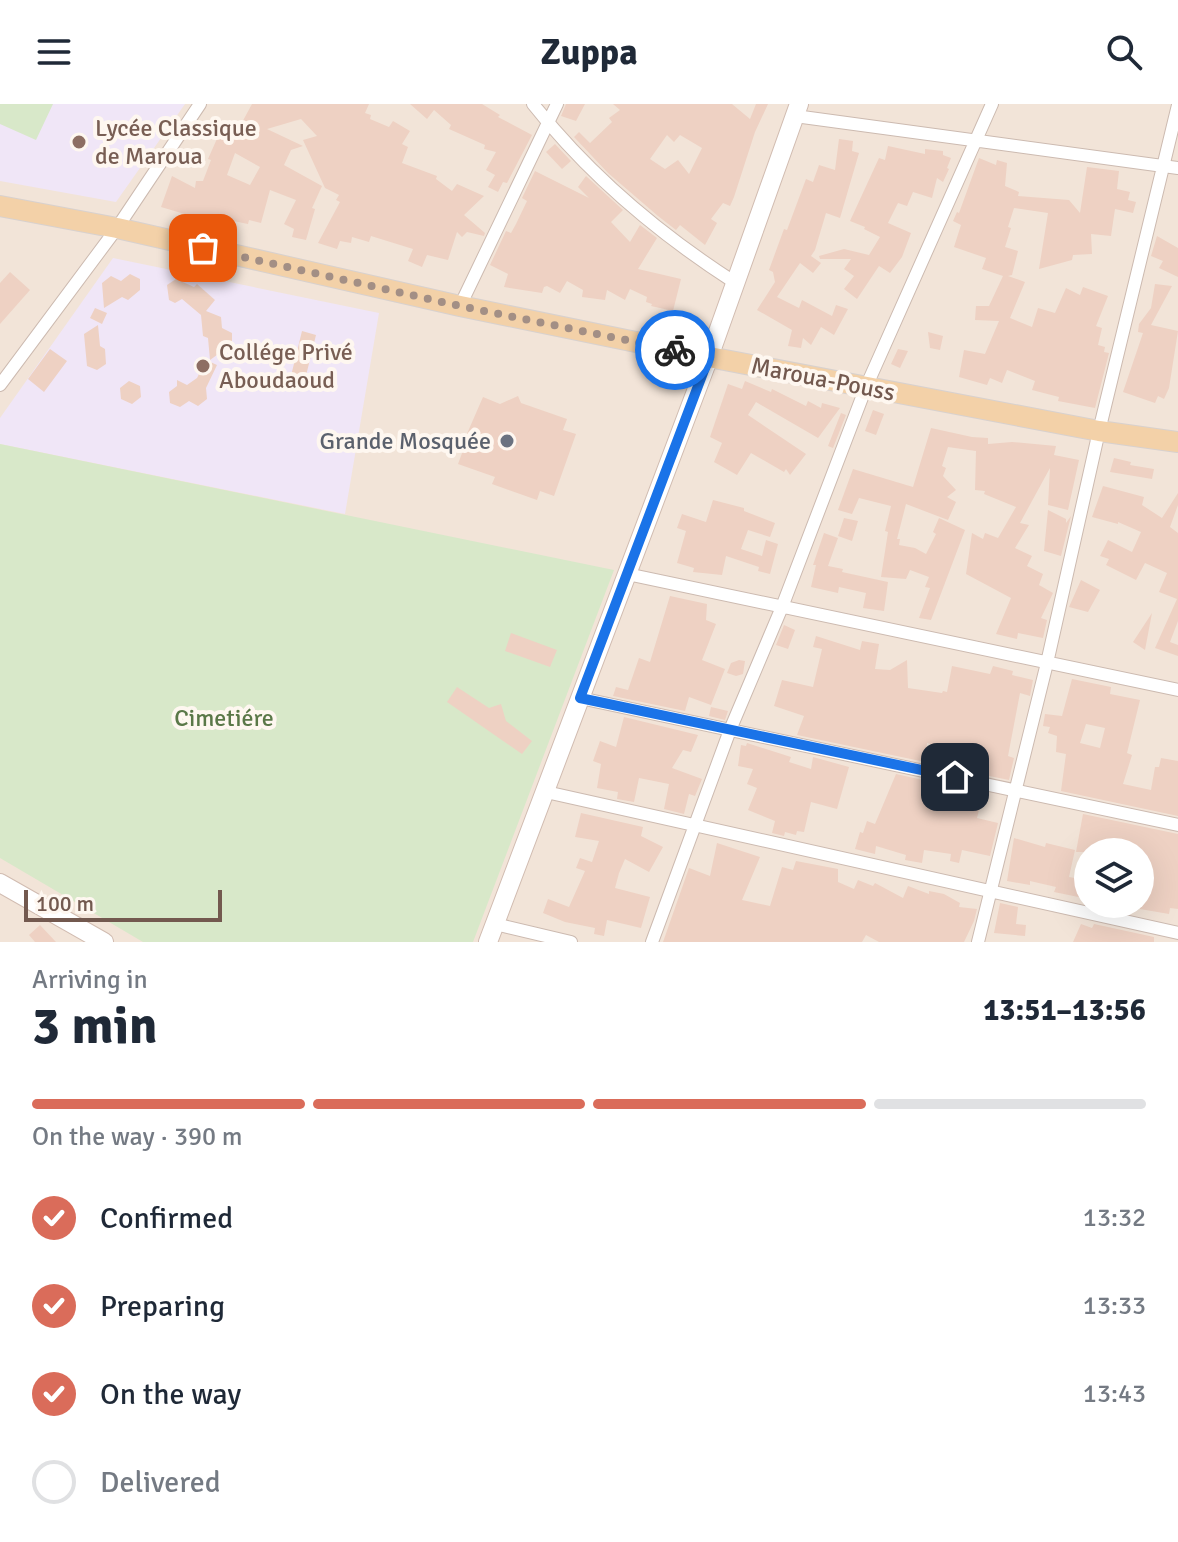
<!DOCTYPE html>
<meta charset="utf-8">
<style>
body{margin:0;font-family:Signika,sans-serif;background:#f6f6f7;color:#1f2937;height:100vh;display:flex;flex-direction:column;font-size:30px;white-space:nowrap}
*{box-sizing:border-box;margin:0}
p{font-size:26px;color:#747a83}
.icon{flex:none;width:44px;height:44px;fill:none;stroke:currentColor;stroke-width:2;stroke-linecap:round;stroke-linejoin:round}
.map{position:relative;height:838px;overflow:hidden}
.sheet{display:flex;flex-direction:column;background:#fff;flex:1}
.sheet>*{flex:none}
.buttons{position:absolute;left:1074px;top:734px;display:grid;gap:16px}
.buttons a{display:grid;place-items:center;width:80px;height:80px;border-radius:50%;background:#fff;box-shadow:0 8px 32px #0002;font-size:40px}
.scale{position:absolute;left:24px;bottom:20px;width:198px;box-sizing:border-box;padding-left:8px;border:4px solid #73594f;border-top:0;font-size:22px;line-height:28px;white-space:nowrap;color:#73594f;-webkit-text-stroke:6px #fef7f0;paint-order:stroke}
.pin{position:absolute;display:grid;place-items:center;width:68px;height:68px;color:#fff;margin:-34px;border-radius:16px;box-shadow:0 4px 12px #0006}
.courier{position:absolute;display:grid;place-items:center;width:80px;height:80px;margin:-40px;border:6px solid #1a73e8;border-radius:50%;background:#fff;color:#222;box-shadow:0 2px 10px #0007}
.summary em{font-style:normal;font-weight:700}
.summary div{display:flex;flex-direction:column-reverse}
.summary{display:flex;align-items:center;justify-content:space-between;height:136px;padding:0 32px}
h1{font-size:52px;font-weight:700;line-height:60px}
.bar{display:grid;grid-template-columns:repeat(4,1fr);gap:12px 8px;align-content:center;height:96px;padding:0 32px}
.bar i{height:10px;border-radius:6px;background:#e0e1e3}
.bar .current{background:#da6c5a}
.bar p{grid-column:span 4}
ol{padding:0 32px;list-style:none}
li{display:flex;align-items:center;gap:24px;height:88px}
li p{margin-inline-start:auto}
li .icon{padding:8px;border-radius:50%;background:#da6c5a;color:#fff;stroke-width:4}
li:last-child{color:#747a83}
li i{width:44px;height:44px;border:4px solid #e0e1e3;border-radius:50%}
header{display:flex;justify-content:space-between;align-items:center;height:104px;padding:0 32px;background:#fff;font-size:36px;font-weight:700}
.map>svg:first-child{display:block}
</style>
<header><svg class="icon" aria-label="menu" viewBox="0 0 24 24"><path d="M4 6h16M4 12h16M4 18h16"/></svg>Zuppa<svg class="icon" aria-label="search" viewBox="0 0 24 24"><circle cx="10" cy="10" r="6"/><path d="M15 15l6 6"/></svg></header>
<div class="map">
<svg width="1178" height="838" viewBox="0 0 1178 838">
<rect width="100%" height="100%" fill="#fbf3e9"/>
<path fill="#f2e4d8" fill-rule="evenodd" d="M0 0H1178V838H0ZM1088 748H1140V800H1088Z"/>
<path fill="#f0e6f7" d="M0 0H185L116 98 0 77Z
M113 154 379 209 345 410 0 340V314Z"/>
<path fill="#d8e8c9" d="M0 0H53L36 36 0 20Z
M0 340 614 466 473 838H143L0 754Z"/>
<path fill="#eed1c3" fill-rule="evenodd" d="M252 0H369L365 9 371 11 370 15 389 23 393 17 410 27 402 40 408 43 402 59 437 72 436 75 452 87 457 80 484 92 464 111 485 129 484 132 467 128 462 133 457 128 448 156 427 151 422 163 408 157 413 145 371 132 369 138 352 133 351 139 340 137 337 145 318 139 340 98 336 96 339 91 325 84 303 36 317 32 301 15 267 25 303 42 291 46 284 61 322 82 312 104 315 105 306 136 292 133 294 125 284 120 296 96 270 86 261 119 249 116 248 120 199 110 198 114 161 103 172 72 195 84 196 77H203L211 56 208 55 220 28 233 35ZM235 49 260 63 250 81 227 71Z
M410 0H482L500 11 498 13 532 31 507 79 503 78 498 88 488 83 495 71 486 66 496 48 484 45 485 41 449 25 451 21 434 6 427 15Z
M566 0H585L576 17 561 12Z
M613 0H732L750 15 756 0H768L755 28 734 93 730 102 723 99 711 115 717 119 705 141 680 121 676 126 658 112 608 69 574 33 579 28 590 39 612 18 609 14 620 6ZM667 31 674 38 680 31 702 44 689 70 678 56 665 65 650 55Z
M839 35 853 37 852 47 859 49 840 114 826 109 815 146 811 152 821 159 813 169 800 159 777 193 799 204 802 196 832 212 836 201 848 205 834 231 821 223 811 241 803 234 801 244 788 242 792 226 757 206 775 178 773 168 769 166 784 125 787 126 806 75 813 78 819 61 835 66Z
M555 40 571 57 562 65 546 48Z
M888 42 925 50V45L943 47V51L951 54 947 64 949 65 943 78 937 74 932 94 913 88 907 102 898 99 888 119 911 129 902 153 890 169 879 162 857 195 844 185 854 172 844 165 851 155H820L819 152 844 145 869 151 880 133 864 125 865 123 850 117 879 54 885 56Z
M979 54 996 61 997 56 1007 59 1005 82 1019 88 1018 92 1069 96 1080 109 1087 63 1119 67 1117 85 1130 88 1128 96 1136 98 1133 109 1115 105 1111 132 1091 130 1092 150 1073 151 1072 156 1039 165 1048 109 1014 104 1008 123 1011 124 1005 143 1018 147 1012 171 1008 172 1025 178 1010 214 1032 223 1038 204 1055 209 1066 184 1080 191 1083 183 1108 192 1096 222 1102 224 1098 241 1105 243 1104 248 1109 249 1095 304 1058 297 1059 293 1032 286 1035 277 1007 266 1002 279 990 274 987 281 959 273 964 246 985 250 999 217 975 216 976 202H989L1003 172 982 165 986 154 954 143 961 121 953 117 957 108 959 109Z
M535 67 589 94 578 83 586 72 623 106 611 118 630 138 640 121 657 134 638 165 681 175 673 207 651 202 652 200 646 198 647 193 630 185 625 196 607 186 605 196 582 193 583 186 567 177 560 189 547 182 544 183 542 189 504 183 508 170 490 161 506 127 511 129 516 120 527 97 522 94Z
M1157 132 1178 144V173L1159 164 1163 157 1151 152Z
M10 168 30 186 0 220V179Z
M130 170 140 175V186L128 196 122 193 104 204 102 179 111 172 121 177Z
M176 175 194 183 197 180 215 196 206 207 221 213 222 224 232 229V240L210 256 208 234 203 232 201 211 182 195 175 199 169 196 167 181Z
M1155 180 1172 182 1151 221 1178 227 1169 284 1164 295 1158 292 1155 299 1123 288 1143 229 1138 228 1139 220 1151 204Z
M95 204 107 209 102 220 90 214Z
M98 221 100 242 105 245 106 260 97 266 87 262 84 230Z
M302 227 316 231 303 284 289 280Z
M928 228 943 232 940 246 930 244Z
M50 245 67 257 44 288 28 275Z
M898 245 908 247 900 264 891 260Z
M206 256 217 261 206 284 207 295 198 302 189 297 180 303 170 299 169 288 177 282V276L187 281 197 274Z
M129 277 140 282 141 293 132 300 121 295 120 284Z
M745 277 771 288 772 285 806 302 808 297 821 304 822 299 840 304 818 334 756 298 748 311 806 350 790 371 786 365 784 368 751 349 737 371 714 358 722 339 710 333 728 280 742 285Z
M518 292 521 299 567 315 563 326 576 330 554 392 540 387 537 396 492 380 495 373 458 360 468 333 466 332 483 293 500 300Z
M873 306 884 310 876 331 865 327Z
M841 309 846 311 833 344 828 342Z
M931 324 972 333 988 334V340L1012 338 1056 342 1054 351 1079 356 1068 406 1048 401 1050 364 1020 419 1029 421 1015 444 1032 452 1027 462 1043 470 1039 481 1053 489 1041 514 1047 516 1043 534 1018 529 1017 535 996 530 1011 494 966 470 972 429 983 435 985 429 998 434 1016 403 984 390 985 387 975 386 976 347 948 343 942 362 946 364 943 372 956 386 947 393 956 398 948 416 906 400 897 435H900L899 441 915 444 926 450 936 430 933 428 939 414 965 426 931 516 919 514 930 484 925 483 929 473 910 466 906 475 881 473 888 428 885 427 891 402 859 394 852 410 838 406 853 365 913 383Z
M1114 354 1131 358 1130 361 1154 365 1152 375 1110 368Z
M1103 382 1144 393 1142 401 1162 414 1178 389V401L1170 423 1178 429V517L1170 538 1178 541V552L1155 544 1177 495 1159 488 1167 469 1145 459 1136 476 1106 461 1109 455 1100 452 1108 436 1132 448 1141 428 1118 418V420L1092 413Z
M713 396 744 404V407L775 419 770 433 748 426 741 445 762 452 766 436 778 440 770 470 758 467 759 463 726 452 722 471 693 468 694 464 677 459 686 427 677 424 682 410 706 418Z
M1048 406 1066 415V419L1071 412 1061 452 1044 447Z
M844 414 858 417 852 437 838 432Z
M824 429 838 434 828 462 843 465 842 468 888 478 884 507 863 504 866 489 839 483 838 489 811 483 816 461H813Z
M1081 476 1100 486 1088 508 1069 503Z
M670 492 707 500 706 516 716 520 702 556 725 565 711 601 689 593 685 607 613 592 616 583 628 586 639 554 650 558Z
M1152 509 1145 546 1133 538Z
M784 521 795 526 788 545 776 541Z
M511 529 557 546 550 563 505 547Z
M816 532 860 546 862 537 879 540 875 565 890 566 907 556 908 584 942 589 943 587 947 588 952 562 990 570 993 562 1013 567 1012 571 1033 576 1030 592 1020 589 1008 652 1014 654 1009 676 960 666 962 649 927 639 925 658 797 631 804 612 774 602 782 576 813 583 822 545 813 543Z
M739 556 745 557 743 570 736 572 727 569 731 559Z
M1072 575 1111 583 1110 590 1140 596 1127 649 1132 651 1123 680 1151 686 1155 663H1159L1161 654 1178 657V712L1061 687 1066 650 1056 648 1057 632 1048 629 1050 623 1043 622 1045 610 1062 612ZM1086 620 1105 624 1100 644 1080 639Z
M457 583 489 604 501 600 506 617 532 637 522 650 447 598Z
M711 603 728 607 725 616 709 612Z
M624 613 698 631 691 648 683 646 672 664 702 675 695 692 689 690 684 710 664 705 669 680 639 674 634 698 617 695 618 688 597 684 601 660 593 657 600 637 616 643Z
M747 639 791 653 789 658 811 665 813 653 849 663 837 705 811 698 804 728 797 727 796 731 785 728 784 732 772 729 775 717 748 706 757 684 747 680 753 665 738 662 741 641 746 642Z
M896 670 968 686 967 691 972 693 971 695 981 698 977 714 998 719 990 752 962 746 959 759 950 757 951 750 924 746 922 759 905 756 906 751 876 742 875 750 855 745 860 728 863 729 867 717 875 720Z
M581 709 643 723 641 732 663 743 649 768 625 755 619 769 615 784 650 793 641 824 607 816 604 832 594 830 595 824 565 818 543 809 548 795 569 803 585 767 576 764 580 754 592 758 599 737 575 733Z
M1083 710 1178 730V805L1170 804 1169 810 1140 805V748H1076Z
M1014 734 1045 743 1046 739 1075 746 1069 773 1086 776 1084 783 1088 784V795L1054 788 1056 783 1030 777V781L1007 777Z
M717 739 760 753 742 796 770 802 782 763 793 766 796 757 838 765V778L854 785 858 776 873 782 875 779 903 794 908 782 929 790V787L944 790 960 799 959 803 977 805 974 817 964 838H879L866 831 862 838H663L689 764 710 772Z
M1000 799 1018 803 1016 820 1026 821 1025 832 994 829Z
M1081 820 1092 824 1094 820 1154 833V838H1073Z
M40 821 56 838H35L29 831Z"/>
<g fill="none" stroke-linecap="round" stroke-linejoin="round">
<defs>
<path id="minor" d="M533 0C590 72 658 129 734 178
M795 12 1178 64
M460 202 557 0
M0 281 117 124 200 0
M627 470 1178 586
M580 594 1178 721
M546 688 1178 829
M495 820 571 838
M652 838 730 626 782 503 866 283 992 0
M978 838 1047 559 1099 327 1178 1"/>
<path id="secondary" d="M0 779 104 838
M488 838 709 253 799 0"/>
<path id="primary" d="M0 102 117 124 460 202 709 253 1099 327 1178 338"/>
</defs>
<use href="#minor" stroke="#ccbab0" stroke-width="14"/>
<use href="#secondary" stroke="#d1bcb1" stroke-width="20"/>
<use href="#primary" stroke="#d8d1ce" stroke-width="22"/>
<use href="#minor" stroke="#fff" stroke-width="12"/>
<use href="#secondary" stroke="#fff" stroke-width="18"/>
<use href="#primary" stroke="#f3d1a8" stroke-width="20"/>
</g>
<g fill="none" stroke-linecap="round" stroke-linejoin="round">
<path stroke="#a38f85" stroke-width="8" stroke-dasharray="0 14.4" d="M203 144 460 202 675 246"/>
<path stroke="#1a73e8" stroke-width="10" d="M675 246 709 253 580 594 955 673"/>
</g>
<g fill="#8d6e63" stroke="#fef7f0" stroke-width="3">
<circle cx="79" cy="38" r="8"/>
<circle cx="203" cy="262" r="8"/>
</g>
<circle fill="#6b7280" stroke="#fef7f0" stroke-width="3" cx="507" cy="337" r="8"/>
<g text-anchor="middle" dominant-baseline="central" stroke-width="8" stroke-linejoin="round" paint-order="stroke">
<g font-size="24" fill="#785e54" stroke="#fef7f0" text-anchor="start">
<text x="95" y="24">Lycée Classique<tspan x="95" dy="28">de Maroua</tspan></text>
<text x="219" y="248">Collége Privé<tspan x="219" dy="28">Aboudaoud</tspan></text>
</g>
<g font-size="24" fill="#73594f" stroke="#fef7f0">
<text transform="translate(823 275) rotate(11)">Maroua-Pouss</text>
</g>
<g font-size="24" fill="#5b616d" stroke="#fef7f0" text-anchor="end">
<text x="491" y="337">Grande Mosquée</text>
</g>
<g font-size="24" fill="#5a7848" stroke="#fef7f0">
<text x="224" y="614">Cimetiére</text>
</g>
</g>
</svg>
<div class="buttons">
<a><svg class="icon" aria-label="layers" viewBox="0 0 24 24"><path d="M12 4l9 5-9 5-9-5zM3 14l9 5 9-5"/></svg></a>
</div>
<div class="scale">100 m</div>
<div class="pin" style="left:203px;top:144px;background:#ea580c"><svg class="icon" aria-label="bag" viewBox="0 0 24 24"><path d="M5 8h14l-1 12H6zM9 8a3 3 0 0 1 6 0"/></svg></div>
<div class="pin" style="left:955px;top:673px;background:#1f2937"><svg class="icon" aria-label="home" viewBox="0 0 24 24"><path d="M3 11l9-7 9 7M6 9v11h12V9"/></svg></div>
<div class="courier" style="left:675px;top:246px"><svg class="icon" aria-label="bike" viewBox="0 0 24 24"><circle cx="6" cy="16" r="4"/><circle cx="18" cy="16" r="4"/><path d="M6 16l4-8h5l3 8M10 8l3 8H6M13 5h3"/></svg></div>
</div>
<section class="sheet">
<div class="summary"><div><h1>3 min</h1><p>Arriving in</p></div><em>13:51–13:56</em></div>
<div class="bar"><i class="current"></i><i class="current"></i><i class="current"></i><i></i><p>On the way · 390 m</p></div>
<ol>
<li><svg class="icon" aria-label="check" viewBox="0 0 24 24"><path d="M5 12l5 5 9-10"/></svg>Confirmed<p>13:32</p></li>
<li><svg class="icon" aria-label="check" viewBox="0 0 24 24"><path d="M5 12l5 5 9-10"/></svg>Preparing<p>13:33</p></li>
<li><svg class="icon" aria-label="check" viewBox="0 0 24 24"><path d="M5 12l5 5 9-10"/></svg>On the way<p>13:43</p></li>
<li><i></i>Delivered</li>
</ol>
</section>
